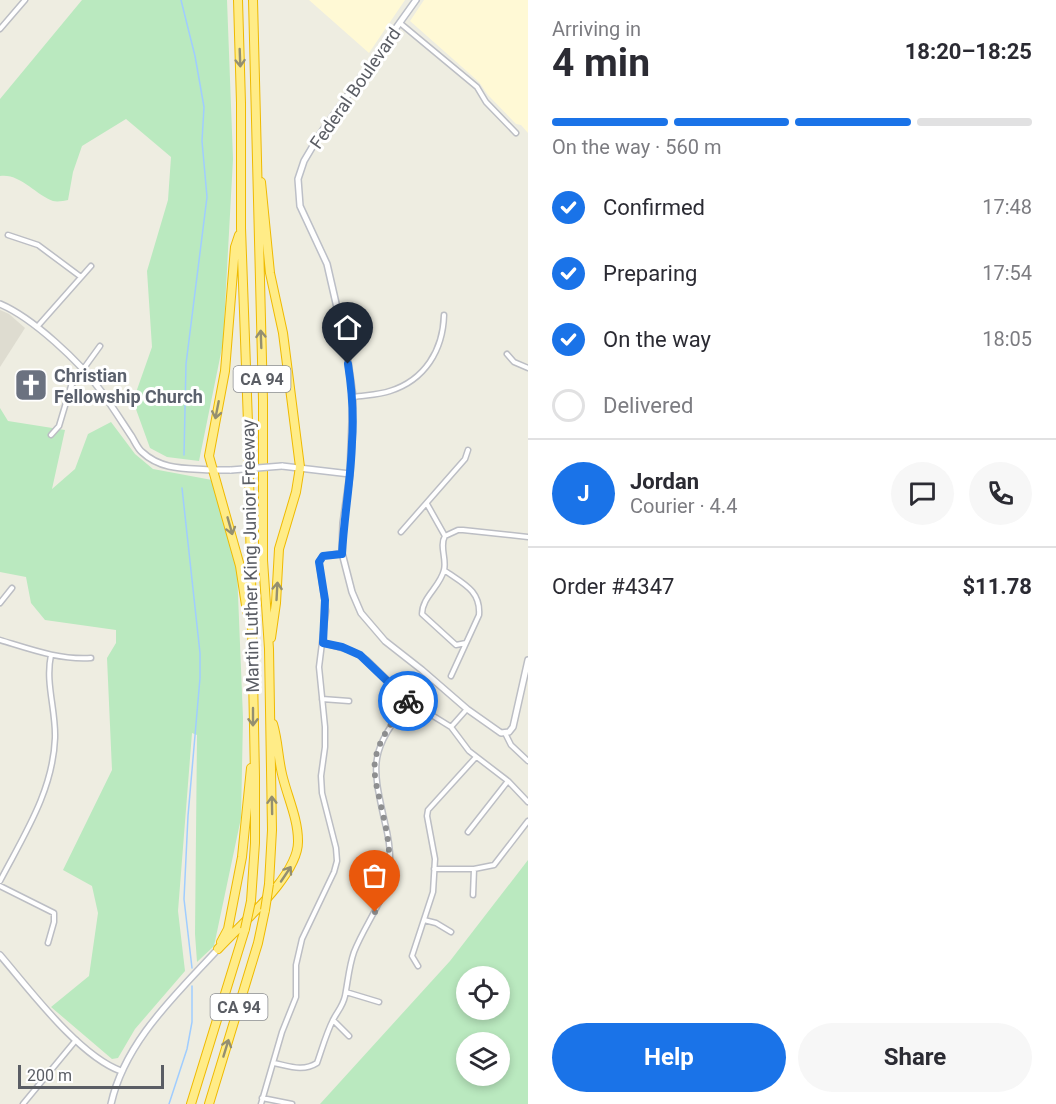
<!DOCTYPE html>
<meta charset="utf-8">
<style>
body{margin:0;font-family:Roboto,sans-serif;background:#f7f7f7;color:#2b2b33;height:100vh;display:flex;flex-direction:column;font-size:22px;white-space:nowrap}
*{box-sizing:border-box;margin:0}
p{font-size:20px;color:#7c7c81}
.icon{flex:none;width:33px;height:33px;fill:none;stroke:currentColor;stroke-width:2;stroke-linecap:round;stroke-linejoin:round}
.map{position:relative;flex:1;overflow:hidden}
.details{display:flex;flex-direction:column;background:#fff;width:528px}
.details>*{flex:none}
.buttons{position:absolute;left:456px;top:966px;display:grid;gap:12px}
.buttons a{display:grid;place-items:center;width:54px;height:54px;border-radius:50%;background:#fff;box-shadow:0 3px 9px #0003;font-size:30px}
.scale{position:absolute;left:18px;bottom:15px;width:146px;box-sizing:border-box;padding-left:6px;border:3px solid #5a5d64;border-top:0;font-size:16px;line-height:21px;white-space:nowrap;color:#5a5d64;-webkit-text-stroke:4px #fff;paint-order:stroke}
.pin{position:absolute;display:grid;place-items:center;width:51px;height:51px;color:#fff;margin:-62px -26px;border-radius:50% 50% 50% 0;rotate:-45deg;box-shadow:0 0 6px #0007}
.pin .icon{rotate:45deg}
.courier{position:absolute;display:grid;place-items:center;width:60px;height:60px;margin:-30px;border:4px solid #1a73e8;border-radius:50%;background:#fff;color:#222;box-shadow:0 2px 8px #0007}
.head em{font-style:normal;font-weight:700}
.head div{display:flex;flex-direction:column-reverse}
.head{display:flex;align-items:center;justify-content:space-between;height:102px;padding:0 24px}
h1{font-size:39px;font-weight:700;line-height:45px}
.bar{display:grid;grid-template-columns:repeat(4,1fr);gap:9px 6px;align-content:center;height:72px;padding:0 24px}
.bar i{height:8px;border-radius:4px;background:#e1e1e2}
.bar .selected{background:#1a73e8}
.bar p{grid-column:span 4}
.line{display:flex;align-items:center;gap:15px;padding:0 24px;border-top:2px solid #e1e1e2}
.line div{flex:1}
.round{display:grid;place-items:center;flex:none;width:63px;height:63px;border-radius:32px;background:#f7f7f7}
ol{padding:0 24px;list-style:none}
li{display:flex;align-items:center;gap:18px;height:66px}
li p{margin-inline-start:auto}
li .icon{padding:6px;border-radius:50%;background:#1a73e8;color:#fff;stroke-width:4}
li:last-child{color:#7c7c81}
li i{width:33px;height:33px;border:3px solid #e1e1e2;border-radius:50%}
.cta{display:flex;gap:12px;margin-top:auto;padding:12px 24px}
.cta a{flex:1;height:69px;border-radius:36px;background:#1a73e8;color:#fff;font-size:24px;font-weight:700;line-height:69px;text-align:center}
.cta a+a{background:#f7f7f7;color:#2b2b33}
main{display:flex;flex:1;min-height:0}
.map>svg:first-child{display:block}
</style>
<main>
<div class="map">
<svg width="528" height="1104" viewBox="0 0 528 1104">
<rect width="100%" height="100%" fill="#eeede1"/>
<path fill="#fff9d5" d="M309 0H405L369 53Z
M424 0H528V133L521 125 516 124 488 95 479 82 410 21Z"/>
<path fill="#dedcd0" d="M0 310 9 314 25 328 0 367Z"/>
<path fill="#bae9bf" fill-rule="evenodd" d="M82 0H227L233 159 223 343 199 461 167 457 150 448 133 401 152 347 147 271 168 200 171 157 126 119 82 146 73 172 68 200C64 201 57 202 53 201 36 195 20 173 0 176V99Z
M0 408 8 421 65 430 52 489 75 469 88 434 111 422 135 454 153 469 212 480 237 570 243 718 241 818 214 946 197 962 195 934 197 735 192 733 178 911 185 971 135 1029 118 1058 112 1059 51 1007 89 976 98 913 92 886 63 870 112 770 107 658 116 643V630L45 620 31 603 26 577 0 572Z
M528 860V1104H320L450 961ZM466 976H500V1010H466ZM466 1042H500V1076H466Z"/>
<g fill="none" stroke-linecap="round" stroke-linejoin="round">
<path stroke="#a0cdff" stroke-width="1.5" d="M181 0 195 56 204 107 202 141 207 197 186 364 184 455
M182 488 200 653V678L188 816 184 899 192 968
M169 1104 187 1049 192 1022V986"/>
<defs>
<path id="minor" d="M400 23 477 87 486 102 516 133
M0 29 25 0
M8 235 38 245 81 277
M37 327 91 266
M507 354 514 362 528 368
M353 397C365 395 379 395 390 391 425 380 443 350 444 315
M51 435 59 426 71 386 100 346
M427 504 445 536C439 546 447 559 444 570 440 587 422 597 422 614L456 645 466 643
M401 532 465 459 468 450
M445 536 458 530H463L528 537
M444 570C462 583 481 590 479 615L451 676
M0 603 12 588
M0 640C30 649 59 660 91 658
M323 643 352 651 367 660 409 701 451 727 469 751 508 781 528 802
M322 699 349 701
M451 727 467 709
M505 733 511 745 528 761
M468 832 508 781
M434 869H474L494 865 528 821
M0 881C24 835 53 791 55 738 56 710 45 683 51 655
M0 886 54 913V922L48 943
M473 895 474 869
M424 920 436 923 451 932
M418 966 412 956 433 892 435 859 427 816 428 810 476 757
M346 992 379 1002
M333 1020 349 1036
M274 1063C289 1066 303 1072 317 1063 322 1049 326 1034 333 1020 337 1012 343 1006 345 996 348 981 349 966 354 952 365 924 384 902 389 873 392 856 389 839 385 823 371 761 370 752 409 701
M262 1098 292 1104
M23 1104 76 1040
M261 1104 282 1032 296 997V965L302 939 334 872 337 861 336 848 322 793 321 776 325 747V727L319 667 326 611 319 562 323 556 342 553"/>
<path id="tertiary" d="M0 304C33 318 80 362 101 391 112 406 122 422 132 437 135 442 138 449 142 452 162 471 188 468 212 470
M350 474 343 523 342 553 352 592 361 613 385 641 422 670 467 709 501 733 509 732 513 727 528 660
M0 955C30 990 79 1056 121 1071"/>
<path id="secondary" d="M282 466 350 474 353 397 346 347 327 264 300 206 298 179 304 161 320 134 416 0
M212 470H231
M111 1104C125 1041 176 995 218 949"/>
<path id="motorway" d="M238 0 241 103V228L248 423 255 776V843L251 901
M253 0 263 400V560L269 649 272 830 269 884
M261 182 270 273 283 333 300 467 296 492 279 549 276 603 271 638
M239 235 235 247 225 371 209 456 240 566 247 612
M221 942 228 929 242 857 251 768
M218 949C241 924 299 875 298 841 298 818 287 796 282 774 278 757 278 741 273 724
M191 1104 245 929
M209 1104 258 943 265 910"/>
</defs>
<use href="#minor" stroke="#bcbec4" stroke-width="7"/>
<use href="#tertiary" stroke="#bcbec4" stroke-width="8"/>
<use href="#secondary" stroke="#bcbfc7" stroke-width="8"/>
<use href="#motorway" stroke="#efba00" stroke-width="10"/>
<use href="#minor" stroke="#fff" stroke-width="4"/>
<use href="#tertiary" stroke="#fff" stroke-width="5"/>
<use href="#secondary" stroke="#fff" stroke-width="5"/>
<use href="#motorway" stroke="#ffec87" stroke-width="8"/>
<defs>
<path id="secondary-bridge" d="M231 470 282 466"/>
<path id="motorway-bridge" d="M265 910 269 884
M245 929 251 901"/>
</defs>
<use href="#secondary-bridge" stroke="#bcbfc7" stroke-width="8" stroke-linecap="butt"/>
<use href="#motorway-bridge" stroke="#efba00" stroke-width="10" stroke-linecap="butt"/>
<use href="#secondary-bridge" stroke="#fff" stroke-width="5"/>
<use href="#motorway-bridge" stroke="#ffec87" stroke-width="8"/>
</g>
<defs><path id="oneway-shaft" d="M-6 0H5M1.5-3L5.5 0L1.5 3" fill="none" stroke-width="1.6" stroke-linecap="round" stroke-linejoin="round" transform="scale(1.5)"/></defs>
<g stroke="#948f70">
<use href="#oneway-shaft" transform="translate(240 58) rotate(88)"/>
<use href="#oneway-shaft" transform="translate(261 339) rotate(-92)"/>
<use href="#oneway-shaft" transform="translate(217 410) rotate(101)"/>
<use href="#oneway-shaft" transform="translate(230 526) rotate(74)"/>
<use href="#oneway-shaft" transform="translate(277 591) rotate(-87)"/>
<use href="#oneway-shaft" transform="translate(253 717) rotate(90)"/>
<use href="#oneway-shaft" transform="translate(272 805) rotate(-91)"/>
<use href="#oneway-shaft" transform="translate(286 874) rotate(-56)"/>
<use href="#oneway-shaft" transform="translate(226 1048) rotate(-73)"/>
</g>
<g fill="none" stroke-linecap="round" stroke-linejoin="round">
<path stroke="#8e8f90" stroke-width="6" stroke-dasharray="0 10.8" d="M375 912C395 873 391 848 381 806 378 791 373 776 375 761 379 737 395 719 408 701"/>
<path stroke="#1a73e8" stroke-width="8" d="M348 364C352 390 354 416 352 442 351 480 344 516 342 554L323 556 319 562 325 600 323 643 342 647 360 655 408 701"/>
</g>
<defs>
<symbol id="church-square" viewBox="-11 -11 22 22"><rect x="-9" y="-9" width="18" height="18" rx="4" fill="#6b7280" stroke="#fff"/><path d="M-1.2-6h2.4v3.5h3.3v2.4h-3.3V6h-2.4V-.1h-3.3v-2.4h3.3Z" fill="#fff"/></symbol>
</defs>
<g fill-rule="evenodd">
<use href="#church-square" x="12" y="366" width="38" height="38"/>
</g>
<g text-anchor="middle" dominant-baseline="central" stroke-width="6" stroke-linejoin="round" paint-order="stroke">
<g fill="#fff" stroke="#8c8e92" stroke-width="1.5">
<rect x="233.5" y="366" width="57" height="26" rx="4.5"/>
<rect x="210.5" y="994" width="57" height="26" rx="4.5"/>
</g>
<g font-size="16" font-weight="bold" fill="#5a5d64">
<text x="262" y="379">CA 94</text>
<text x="239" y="1007">CA 94</text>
</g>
<g font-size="18" fill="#5a5d64" stroke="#fff">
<text transform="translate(355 88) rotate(-55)">Federal Boulevard</text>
<text transform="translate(250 556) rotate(-91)">Martin Luther King Junior Freeway</text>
</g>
<g font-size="18" font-weight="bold" fill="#5b616d" stroke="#fff" text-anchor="start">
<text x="54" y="375">Christian<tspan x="54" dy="21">Fellowship Church</tspan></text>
</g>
</g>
</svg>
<div class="buttons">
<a><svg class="icon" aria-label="locate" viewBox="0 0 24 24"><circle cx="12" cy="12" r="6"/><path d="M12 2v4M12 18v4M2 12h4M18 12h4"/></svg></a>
<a><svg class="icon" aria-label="layers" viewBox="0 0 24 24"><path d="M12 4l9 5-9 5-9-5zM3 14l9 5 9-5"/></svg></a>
</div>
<div class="scale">200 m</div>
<div class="pin" style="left:375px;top:912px;background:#ea580c"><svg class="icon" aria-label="bag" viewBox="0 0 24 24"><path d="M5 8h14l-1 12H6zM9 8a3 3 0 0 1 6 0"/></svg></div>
<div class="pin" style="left:348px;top:364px;background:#1f2937"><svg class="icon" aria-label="home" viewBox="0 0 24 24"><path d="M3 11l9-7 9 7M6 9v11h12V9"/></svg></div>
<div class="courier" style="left:408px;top:701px"><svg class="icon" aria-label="bike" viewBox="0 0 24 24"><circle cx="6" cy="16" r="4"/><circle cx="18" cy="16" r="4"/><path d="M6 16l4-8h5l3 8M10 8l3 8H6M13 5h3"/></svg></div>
</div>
<section class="details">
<div class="head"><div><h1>4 min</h1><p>Arriving in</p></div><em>18:20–18:25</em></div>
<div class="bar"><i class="selected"></i><i class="selected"></i><i class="selected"></i><i></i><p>On the way · 560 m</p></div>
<ol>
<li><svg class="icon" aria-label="check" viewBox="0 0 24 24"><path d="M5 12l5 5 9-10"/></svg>Confirmed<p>17:48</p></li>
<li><svg class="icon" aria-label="check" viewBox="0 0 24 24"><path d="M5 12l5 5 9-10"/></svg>Preparing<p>17:54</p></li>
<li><svg class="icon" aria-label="check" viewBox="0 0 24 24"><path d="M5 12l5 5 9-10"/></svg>On the way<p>18:05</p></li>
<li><i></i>Delivered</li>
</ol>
<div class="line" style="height:108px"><b class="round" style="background:#1a73e8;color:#fff">J</b><div><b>Jordan</b><p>Courier · 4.4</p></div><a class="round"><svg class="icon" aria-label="chat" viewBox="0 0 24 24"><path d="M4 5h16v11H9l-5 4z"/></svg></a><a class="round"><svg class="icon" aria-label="phone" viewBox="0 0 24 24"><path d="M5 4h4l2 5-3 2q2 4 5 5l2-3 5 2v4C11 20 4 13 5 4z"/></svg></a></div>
<div class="line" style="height:78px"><div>Order #4347</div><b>$11.78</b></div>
<div class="cta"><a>Help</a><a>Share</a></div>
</section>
</main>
